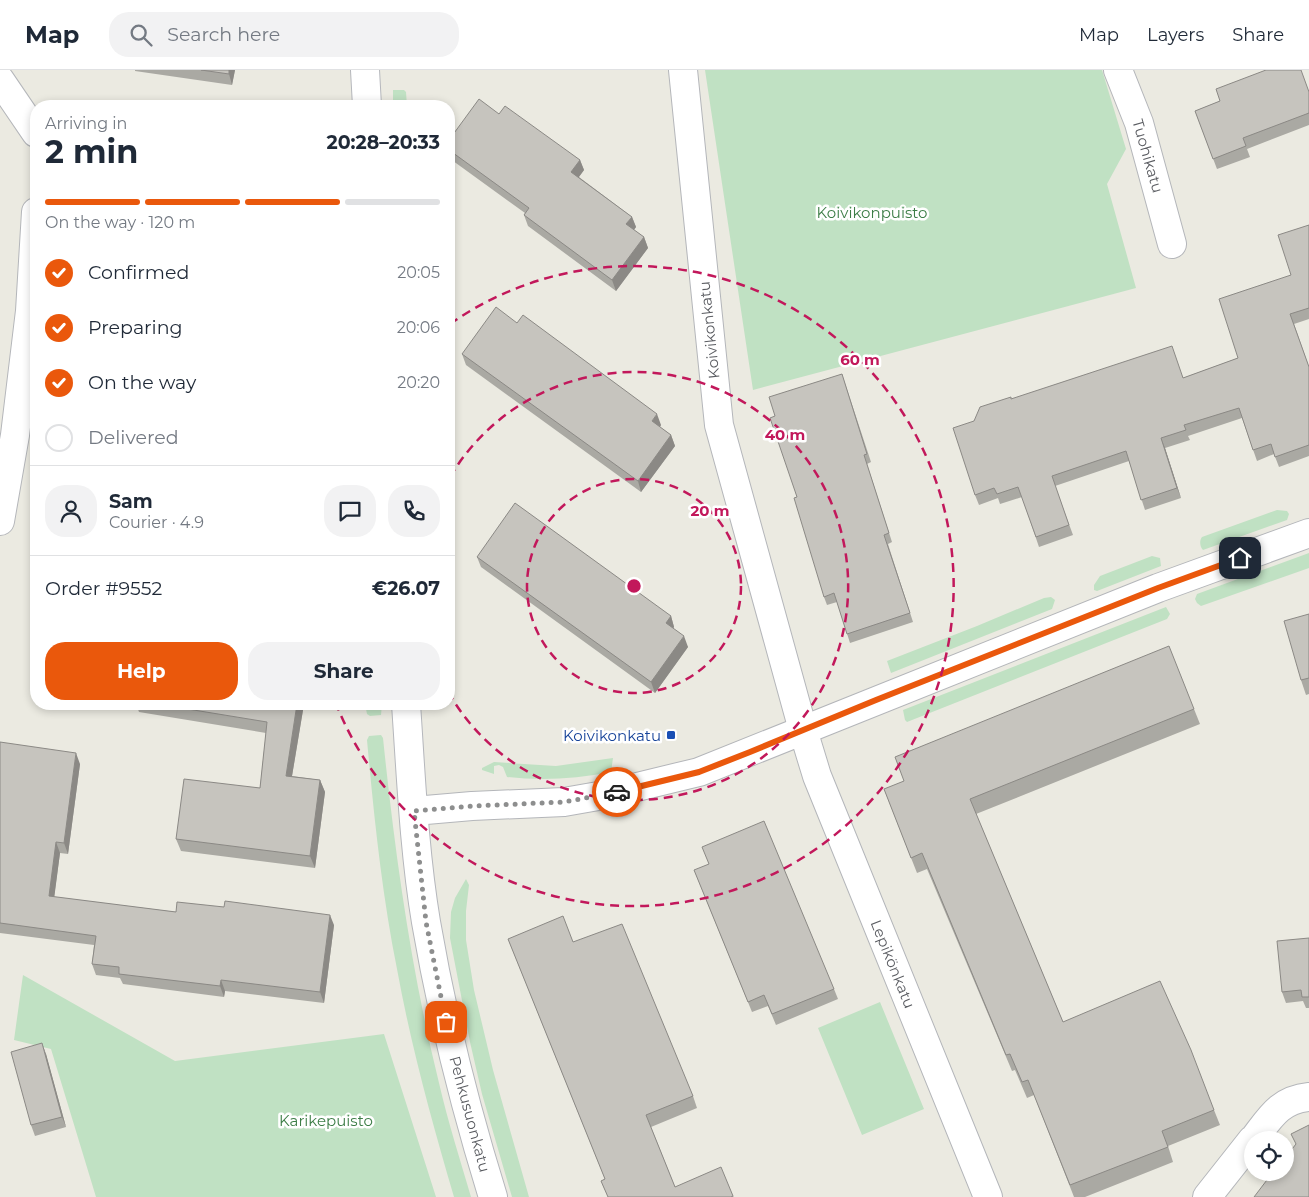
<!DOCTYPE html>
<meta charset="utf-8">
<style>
body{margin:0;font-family:Montserrat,sans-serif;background:#f2f2f3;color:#1f2937;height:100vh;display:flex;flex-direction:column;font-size:19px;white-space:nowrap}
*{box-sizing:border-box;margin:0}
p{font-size:16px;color:#747a83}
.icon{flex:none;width:28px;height:28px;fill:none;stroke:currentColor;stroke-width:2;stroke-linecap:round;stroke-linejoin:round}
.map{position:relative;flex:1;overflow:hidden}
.side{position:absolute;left:30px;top:30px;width:425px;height:610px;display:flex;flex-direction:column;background:#fff;border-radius:20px;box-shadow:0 2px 8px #0003}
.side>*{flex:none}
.tools{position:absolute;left:1244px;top:1061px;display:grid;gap:10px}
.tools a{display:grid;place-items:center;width:50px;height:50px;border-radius:50%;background:#fff;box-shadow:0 2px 8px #0003;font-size:25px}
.pin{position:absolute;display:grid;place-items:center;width:42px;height:42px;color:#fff;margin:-21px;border-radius:10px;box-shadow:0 2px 8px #0006}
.courier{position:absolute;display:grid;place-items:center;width:50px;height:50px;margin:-25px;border:4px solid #ea580c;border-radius:50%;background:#fff;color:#222;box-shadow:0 1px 6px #0007}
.summary em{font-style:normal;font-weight:700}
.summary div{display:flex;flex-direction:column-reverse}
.summary{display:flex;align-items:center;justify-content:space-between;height:85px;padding:0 15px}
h1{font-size:32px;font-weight:700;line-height:38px}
.bar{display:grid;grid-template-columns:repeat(4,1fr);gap:8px 5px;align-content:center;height:60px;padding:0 15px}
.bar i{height:6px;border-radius:4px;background:#e0e1e3}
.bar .selected{background:#ea580c}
.bar p{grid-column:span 4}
.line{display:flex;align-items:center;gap:12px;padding:0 15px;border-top:1px solid #e0e1e3}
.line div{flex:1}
.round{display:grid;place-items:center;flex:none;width:52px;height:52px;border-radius:20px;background:#f2f2f3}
ol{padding:0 15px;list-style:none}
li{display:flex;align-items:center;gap:15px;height:55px}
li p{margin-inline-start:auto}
li .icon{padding:5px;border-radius:50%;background:#ea580c;color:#fff;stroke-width:4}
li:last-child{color:#747a83}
li i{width:28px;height:28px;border:2px solid #e0e1e3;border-radius:50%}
.cta{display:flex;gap:10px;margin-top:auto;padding:10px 15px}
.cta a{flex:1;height:58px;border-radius:20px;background:#ea580c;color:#fff;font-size:20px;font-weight:700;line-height:58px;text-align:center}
.cta a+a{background:#f2f2f3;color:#1f2937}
header{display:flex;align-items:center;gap:30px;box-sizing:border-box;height:70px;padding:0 25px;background:#fff;border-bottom:1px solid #e0e1e3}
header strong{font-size:24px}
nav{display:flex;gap:28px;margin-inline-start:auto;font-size:18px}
.search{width:350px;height:45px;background:#f2f2f3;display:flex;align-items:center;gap:12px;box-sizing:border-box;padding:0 18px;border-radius:20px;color:#747a83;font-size:19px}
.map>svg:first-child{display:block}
</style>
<header>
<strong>Map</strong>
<div class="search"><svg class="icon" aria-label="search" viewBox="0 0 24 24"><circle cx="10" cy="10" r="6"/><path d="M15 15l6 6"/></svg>Search here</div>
<nav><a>Map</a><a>Layers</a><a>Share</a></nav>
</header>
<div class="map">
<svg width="1309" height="1127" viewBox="0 0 1309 1127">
<rect width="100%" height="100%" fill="#ebeae1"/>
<path fill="#c0e1c3" d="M705 0H1102L1126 79 1107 114 1136 218 753 320Z
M393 20H404L406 22 407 36H393Z
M1277 440 1287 441 1289 444 1287 450 1203 480C1200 477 1199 471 1202 467Z
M1309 483V498L1201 536 1197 533 1195 529 1197 524Z
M1152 486 1160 488 1161 496 1097 521 1094 520V515L1100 506Z
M1051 527 1055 530 1052 539 891 603 887 591 977 556 1044 528Z
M1166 537 1170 544 1167 549 907 652 905 650 903 640Z
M365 634H382L381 645 370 646 367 644Z
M381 665 383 668C395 784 411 900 439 1013 448 1052 460 1089 471 1127H454C432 1052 411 976 397 899 382 824 374 747 367 670L369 666Z
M613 688 611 702C576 709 541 711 507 707L503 697 499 695 494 696V704L482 700V698L494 692 556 696Z
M466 809 469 815 466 841V870L474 920 493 1000 529 1127H512L482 1024 470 972 450 868 451 842 455 828Z
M23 905 175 991 384 964 436 1127H96L51 979 14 970Z
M880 932 924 1039 862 1065 818 958Z"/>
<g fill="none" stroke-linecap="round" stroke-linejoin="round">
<defs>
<path id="minor" d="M683 0 719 355 803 660 817 706 988 1127
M1118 0 1139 53 1172 174
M0 10 36 63
M0 451 15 365 30 241 36 142
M1253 1070C1270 1048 1279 1030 1309 1027
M1207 1127 1252 1070"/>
<path id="tertiary" d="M414 741 472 736 564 732 604 725 699 702 1158 518 1309 463"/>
<path id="secondary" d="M365 0 367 36
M406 634C411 706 414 780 426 852 442 945 465 1037 493 1127"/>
</defs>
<use href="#minor" stroke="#b4b6ba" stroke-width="30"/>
<use href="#tertiary" stroke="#b4b6ba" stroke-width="30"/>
<use href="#secondary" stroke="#b5b7bc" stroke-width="30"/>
<use href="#minor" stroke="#fff" stroke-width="28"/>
<use href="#tertiary" stroke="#fff" stroke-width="28"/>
<use href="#secondary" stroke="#fff" stroke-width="28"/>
</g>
<path fill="#aaa9a3" d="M135 0H235L232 15 135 1Z
M1309 22V55L1247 79 1250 87 1217 99 1195 41 1220 31Z
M499 44 580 90 584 100 579 107 632 147 636 157 634 160 644 167 648 178 616 221 528 156 524 145 525 143 449 88V70Z
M1309 155V249L1294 254 1309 297V386L1279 397 1274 384 1257 391 1242 348 1188 366 1190 370 1165 378 1181 428 1145 440 1129 391 1055 416 1073 465 1039 477 1022 427 1000 434 998 428 979 435 975 425 974 351 1011 329 1183 308 1238 288 1291 205Z
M462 284 661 355 660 357 671 365 675 376 641 422 466 295Z
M842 304 871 392 867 394 892 472 888 474 913 552 850 573 837 532 827 535 824 527 775 346Z
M477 487 671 546 674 557 673 558 688 577 655 623 481 497Z
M1309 544V624L1306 625 1301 610Z
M136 634H304L292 706 320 710 325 722 315 798 181 781 176 769 260 718 266 663 139 642Z
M1194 639 1200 654 976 744 1063 952 1214 1040 1220 1055 1168 1076 1173 1092 1085 1127H1074L1034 1025 1027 1028 1015 1000 1012 1001 927 799 917 803 884 719Z
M0 672 80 694 68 784 60 783 54 827 176 842 334 855 324 933 225 921 224 927 123 914 120 908 96 905 92 894 94 875 0 863Z
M694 800 834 919 838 929 776 955 768 936 752 942Z
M1309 868V938H1306L1303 931 1286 933 1282 922Z
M508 869 573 872 693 1026 697 1038 651 1057 675 1117 733 1126 734 1127H608L601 1111 605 1109Z
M46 984 66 1057 35 1066 31 1055Z"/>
<path fill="#8b8985" d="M229 0H235L232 15 229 4Z
M580 90 584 100 575 112 571 102Z
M632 147 636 157 630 165 626 154Z
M644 167 648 178 616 221 612 210Z
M657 344 661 355 656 362 652 351Z
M671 365 675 376 641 422 638 411Z
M1161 368 1165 378 1181 428 1177 418Z
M671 546 674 557 670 564 666 553Z
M684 566 688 577 655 623 651 612Z
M297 634H304L290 718 286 706Z
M76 683 80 694 68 784 64 773Z
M320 710 325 722 315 798 310 786Z
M56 772 60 783 53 837 49 826Z
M330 845 334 855 324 933 320 922Z
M221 910 225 921 224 927 220 916Z
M42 973 46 984 66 1057 62 1047Z"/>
<path fill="#c6c4be" stroke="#8b8985" d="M201 0H229V4Z
M1266 0H1301L1309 22V43L1243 68 1246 76 1213 89 1195 41 1220 31 1216 19Z
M479 29 499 44 505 36 580 90 571 102 632 147 626 154 644 167 612 210 524 145 529 138 449 80V70Z
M1309 155V238L1290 244 1309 297V375L1275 387 1271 374 1253 380 1239 338 1184 355 1186 360 1161 368 1177 418 1141 430 1126 381 1052 406 1069 455 1036 467 1018 417 997 424 994 418 975 425 953 358 974 351 980 337 1011 327V329L1172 276 1183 308 1238 288 1219 229 1291 205 1278 165Z
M496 237 517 253 523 245 657 344 652 351 671 365 638 411 462 284Z
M842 304 867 384 864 385 889 463 884 465 910 543 847 564 834 523 824 527 794 428 797 427 770 348 775 346 769 327Z
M515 433 671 546 666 553 684 566 651 612 477 487Z
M1309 544V608L1301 610 1284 551Z
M1169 576 1194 639 970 729 1063 952 1160 911 1191 980 1214 1040 1162 1061 1168 1077 1070 1115 1028 1010 1022 1012 1010 984 1006 985 922 783 911 788 884 719 904 711 895 687Z
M157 634H297L286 706 320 710 310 786 176 769 184 709 260 718 267 652Z
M0 672 76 683 64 773 56 772 49 826 176 842 177 832 224 837 225 831 330 845 320 922 221 910 220 916 119 904V897L92 894 96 866 0 853Z
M764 751 834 919 772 944 764 925 748 932 694 800 709 794 702 777Z
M563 846 573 872 622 854 693 1026 646 1045 675 1117 721 1097 733 1126 731 1127H608L601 1111 605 1109 508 869Z
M1309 868V927H1302L1301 920 1282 922 1277 871Z
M42 973 62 1047 31 1055 11 982Z
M1309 1055V1127H1254L1273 1102H1285V1088L1296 1074 1291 1064Z"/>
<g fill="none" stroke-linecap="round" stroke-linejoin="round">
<path stroke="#8d8e8e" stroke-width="5" stroke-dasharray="0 9" d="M446 952 426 852 414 741 472 736 564 732 617 722"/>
<path stroke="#ea580c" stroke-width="6" d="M617 722 699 702 750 682 876 630 1158 518 1240 488"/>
</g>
<g fill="none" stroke="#c2185b" stroke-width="2.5" stroke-dasharray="9 6">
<circle cx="634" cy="516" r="107"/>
<path d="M450 407A214 214 0 1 1 450 625"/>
<path d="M450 254A320 320 0 1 1 337 636"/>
</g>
<rect fill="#1a4fb4" stroke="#fff" stroke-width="2" x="666" y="660" width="10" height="10" rx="2.5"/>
<g text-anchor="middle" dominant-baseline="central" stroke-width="5" stroke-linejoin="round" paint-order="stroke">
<g font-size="15" fill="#5a5c61" stroke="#fff">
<text transform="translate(1148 86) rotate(74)">Tuohikatu</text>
<text transform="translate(709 260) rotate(-96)">Koivikonkatu</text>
<text transform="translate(893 894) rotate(68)">Lepikönkatu</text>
<text transform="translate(470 1044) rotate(75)">Pehkusuonkatu</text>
</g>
<g font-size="15" fill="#3c7d46" stroke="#fff">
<text x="872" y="142">Koivikonpuisto</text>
<text x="326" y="1050">Karikepuisto</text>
</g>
<g font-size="15" fill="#164399" stroke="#fff" text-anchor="end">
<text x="661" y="665">Koivikonkatu</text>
</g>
</g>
<circle cx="634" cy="516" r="8" fill="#c2185b" stroke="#fff" stroke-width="2.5"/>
<g font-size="15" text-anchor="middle" font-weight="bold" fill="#c2185b" stroke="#fff" stroke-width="5" stroke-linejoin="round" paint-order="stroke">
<text x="860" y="295">60 m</text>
<text x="785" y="370">40 m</text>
<text x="710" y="446">20 m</text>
</g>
</svg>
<div class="tools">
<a><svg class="icon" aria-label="locate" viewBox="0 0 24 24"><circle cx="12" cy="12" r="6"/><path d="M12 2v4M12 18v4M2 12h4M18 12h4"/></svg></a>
</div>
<div class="pin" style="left:446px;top:952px;background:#ea580c"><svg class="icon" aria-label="bag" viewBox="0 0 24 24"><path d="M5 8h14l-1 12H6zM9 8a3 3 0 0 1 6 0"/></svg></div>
<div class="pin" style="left:1240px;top:488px;background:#1f2937"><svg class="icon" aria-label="home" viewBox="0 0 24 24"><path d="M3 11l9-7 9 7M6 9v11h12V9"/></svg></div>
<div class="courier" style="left:617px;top:722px"><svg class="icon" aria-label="car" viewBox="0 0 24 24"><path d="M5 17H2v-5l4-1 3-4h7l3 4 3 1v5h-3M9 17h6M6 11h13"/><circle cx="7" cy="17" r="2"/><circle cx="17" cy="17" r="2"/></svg></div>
<section class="side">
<div class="summary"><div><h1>2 min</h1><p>Arriving in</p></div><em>20:28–20:33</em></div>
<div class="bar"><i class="selected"></i><i class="selected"></i><i class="selected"></i><i></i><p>On the way · 120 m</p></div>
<ol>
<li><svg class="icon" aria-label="check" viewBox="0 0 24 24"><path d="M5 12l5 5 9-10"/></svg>Confirmed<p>20:05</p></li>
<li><svg class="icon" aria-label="check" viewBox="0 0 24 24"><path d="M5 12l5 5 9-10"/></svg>Preparing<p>20:06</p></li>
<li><svg class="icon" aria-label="check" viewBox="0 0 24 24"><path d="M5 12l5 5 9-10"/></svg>On the way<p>20:20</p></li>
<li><i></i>Delivered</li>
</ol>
<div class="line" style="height:90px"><a class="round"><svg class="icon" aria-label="person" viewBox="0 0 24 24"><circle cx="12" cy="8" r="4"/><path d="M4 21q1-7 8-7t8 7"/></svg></a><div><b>Sam</b><p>Courier · 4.9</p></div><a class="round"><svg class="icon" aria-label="chat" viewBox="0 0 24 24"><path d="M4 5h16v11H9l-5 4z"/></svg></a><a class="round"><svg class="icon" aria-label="phone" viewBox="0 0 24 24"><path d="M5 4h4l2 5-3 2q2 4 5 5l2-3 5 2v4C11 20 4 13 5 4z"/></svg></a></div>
<div class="line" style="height:65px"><div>Order #9552</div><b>€26.07</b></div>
<div class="cta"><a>Help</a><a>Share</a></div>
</section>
</div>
